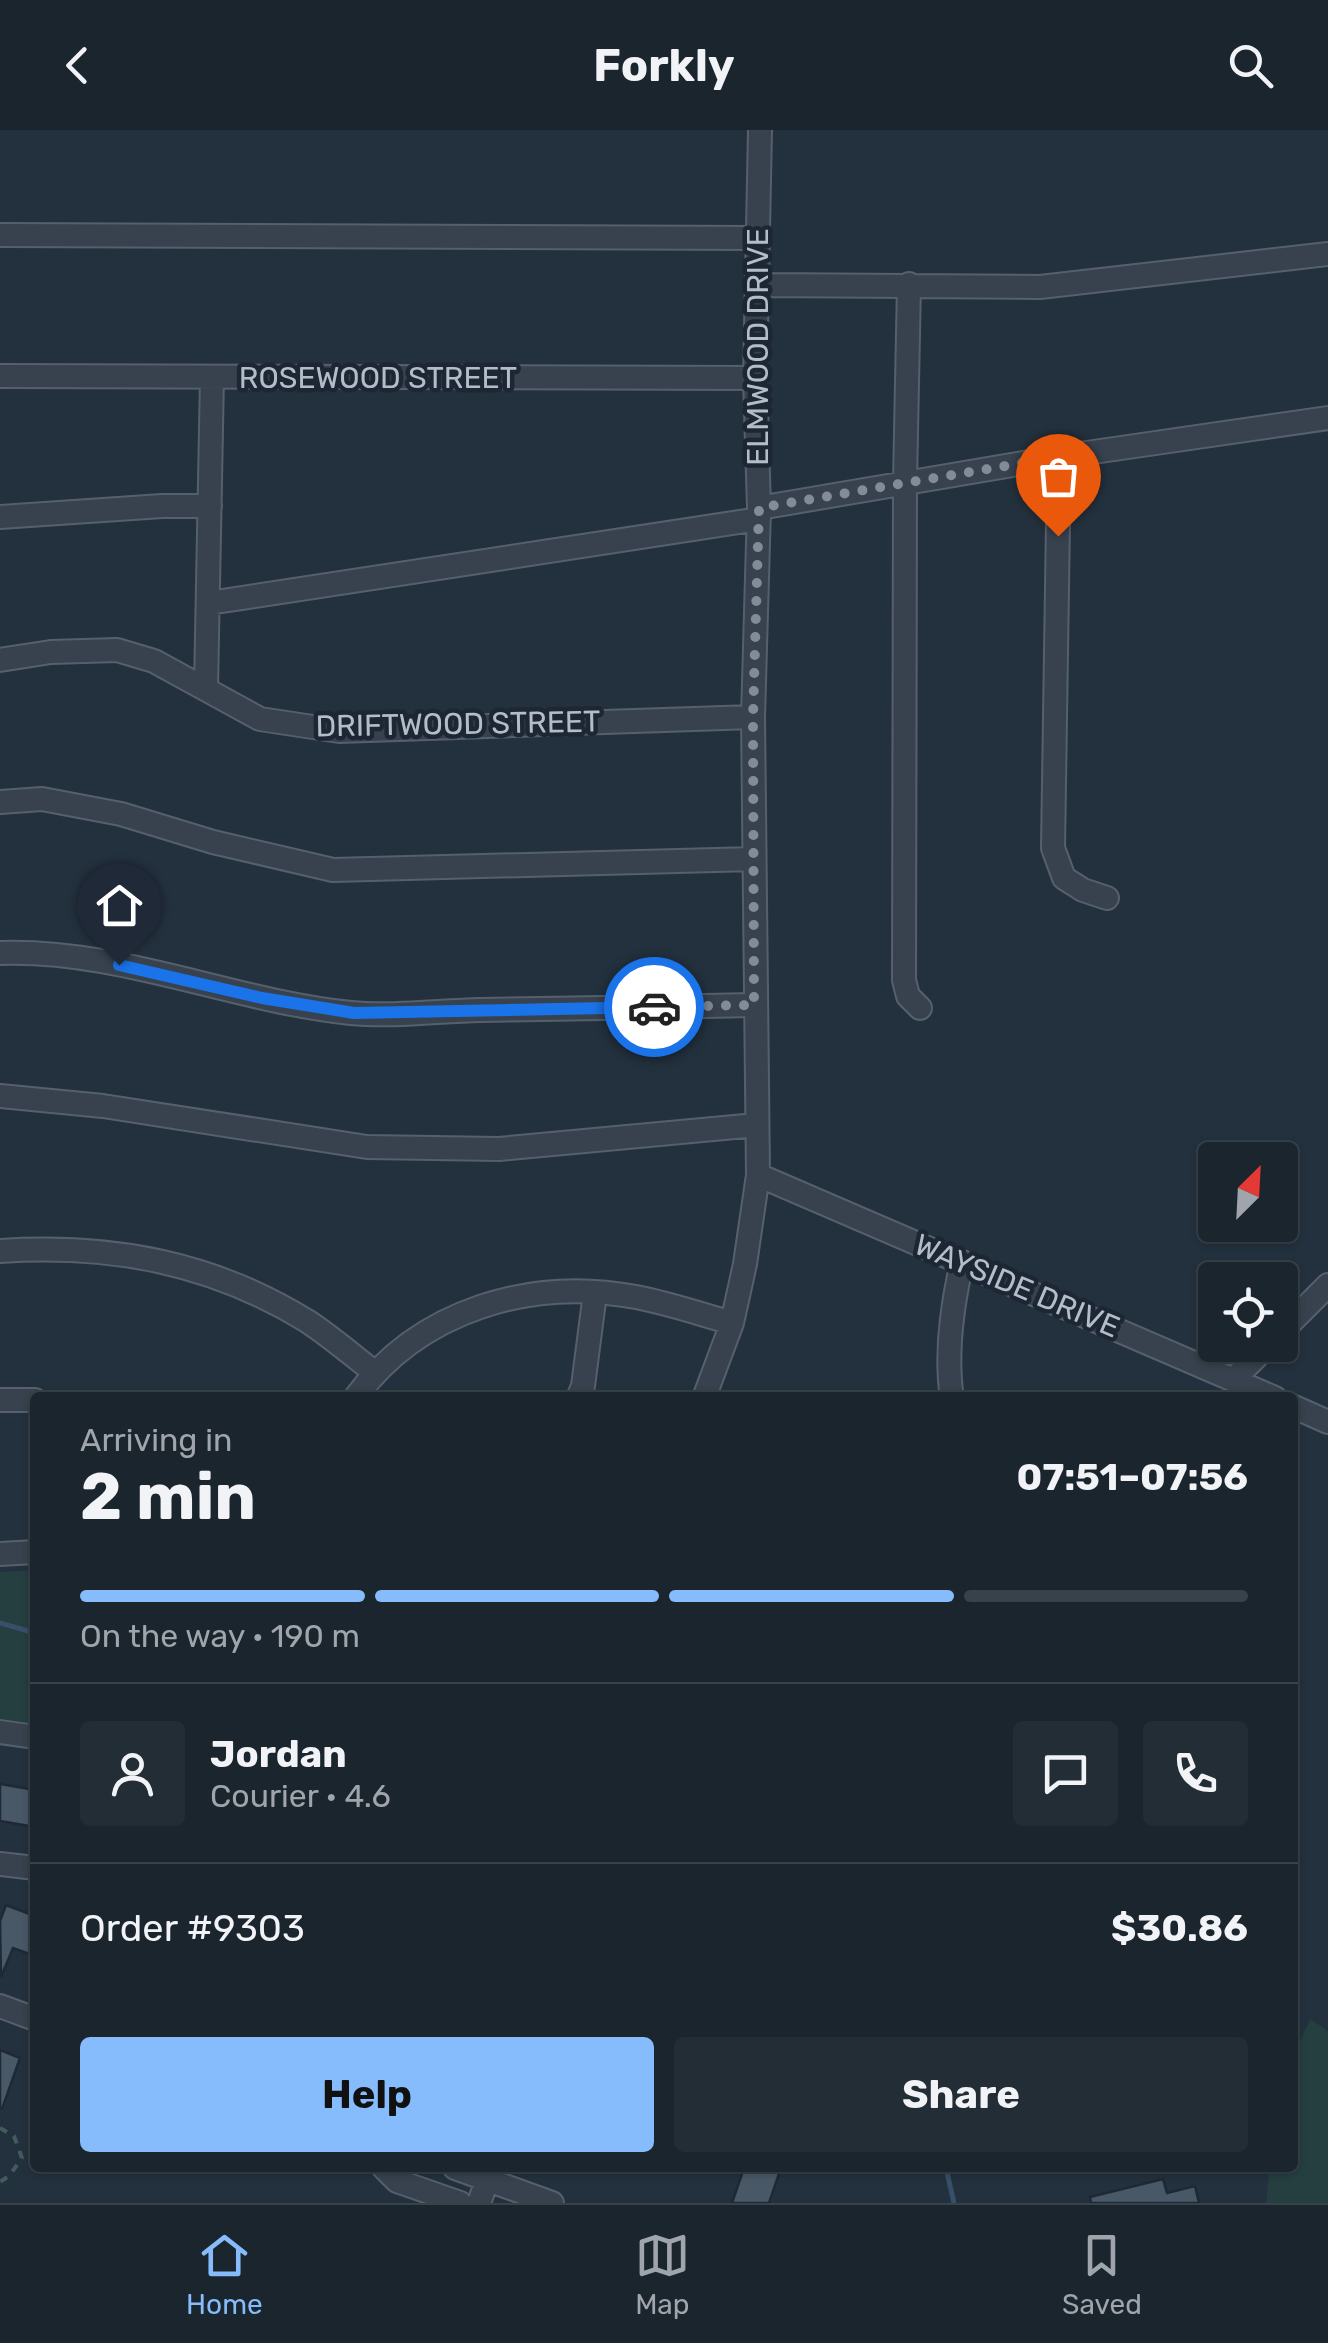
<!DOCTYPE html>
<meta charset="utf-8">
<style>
body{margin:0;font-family:Rubik,sans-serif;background:#232d36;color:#f1f3f6;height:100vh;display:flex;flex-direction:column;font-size:38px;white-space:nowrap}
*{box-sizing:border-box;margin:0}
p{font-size:32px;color:#9fa5aa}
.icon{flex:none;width:55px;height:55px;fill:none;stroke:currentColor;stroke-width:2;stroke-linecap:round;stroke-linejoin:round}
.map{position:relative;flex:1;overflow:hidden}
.panel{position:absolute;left:30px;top:1262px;width:1268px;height:780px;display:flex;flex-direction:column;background:#1a252e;border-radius:10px;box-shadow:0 2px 8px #0004,0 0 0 2px #38424a}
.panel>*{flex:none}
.needle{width:65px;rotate:24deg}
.controls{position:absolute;left:1198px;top:1012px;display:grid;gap:20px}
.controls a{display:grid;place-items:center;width:100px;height:100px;border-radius:10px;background:#1a252e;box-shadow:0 2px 8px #0004,0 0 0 2px #38424a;font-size:50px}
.pin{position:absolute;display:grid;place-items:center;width:85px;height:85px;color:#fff;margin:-102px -42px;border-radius:50% 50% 50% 0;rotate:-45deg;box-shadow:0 0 10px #0007}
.pin .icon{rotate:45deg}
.courier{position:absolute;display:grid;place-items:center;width:100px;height:100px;margin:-50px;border:8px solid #1a73e8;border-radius:50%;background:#fff;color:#222;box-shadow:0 2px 12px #0007}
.overview em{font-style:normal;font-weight:700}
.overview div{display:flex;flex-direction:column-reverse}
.overview{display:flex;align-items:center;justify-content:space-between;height:170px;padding:0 50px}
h1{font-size:65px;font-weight:700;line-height:75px}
.bar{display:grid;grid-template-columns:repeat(4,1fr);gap:15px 10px;align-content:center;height:120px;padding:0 50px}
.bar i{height:12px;border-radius:8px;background:#38424a}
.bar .current{background:#86bcfb}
.bar p{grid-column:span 4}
.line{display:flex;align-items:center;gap:25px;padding:0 50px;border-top:2px solid #38424a}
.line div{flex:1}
.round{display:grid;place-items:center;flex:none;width:105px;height:105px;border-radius:10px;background:#232d36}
.button{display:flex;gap:20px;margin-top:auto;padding:20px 50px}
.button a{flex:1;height:115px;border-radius:10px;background:#86bcfb;color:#111;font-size:40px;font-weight:700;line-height:115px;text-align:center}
.button a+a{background:#232d36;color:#f1f3f6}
header{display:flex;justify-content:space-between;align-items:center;height:130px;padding:0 50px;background:#1a252e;font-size:45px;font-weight:700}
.menu{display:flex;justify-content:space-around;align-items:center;height:140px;border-top:2px solid #38424a;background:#1a252e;font-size:28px;color:#9fa5aa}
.menu a{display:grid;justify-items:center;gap:5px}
.menu .current{color:#86bcfb}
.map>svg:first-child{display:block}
</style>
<header><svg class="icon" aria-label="back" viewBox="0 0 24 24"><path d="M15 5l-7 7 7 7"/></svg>Forkly<svg class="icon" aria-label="search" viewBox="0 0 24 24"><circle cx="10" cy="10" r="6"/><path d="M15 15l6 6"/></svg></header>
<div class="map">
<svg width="1328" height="2073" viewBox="0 0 1328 2073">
<rect width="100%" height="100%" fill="#23313e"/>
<path fill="#253e3f" d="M35 1440V1597L0 1595V1442Z
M1310 1889 1328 1901V2073H1266L1269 2046 1262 2038H1292L1293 1926Z"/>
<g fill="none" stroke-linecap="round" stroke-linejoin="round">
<path stroke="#384f68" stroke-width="5" d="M0 1493 35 1503
M946 2038 954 2073"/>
</g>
<path fill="#495867" stroke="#1e2935" stroke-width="2.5" d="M0 1654 35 1660V1697L0 1691Z
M6 1775 35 1786V1826L13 1818 1 1847 0 1791Z
M0 1920 20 1928 2 1979H0Z
M744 2038H781L769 2073H732Z
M1163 2049 1167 2063 1195 2056 1199 2073H1091L1090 2067Z"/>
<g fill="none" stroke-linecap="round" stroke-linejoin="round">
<defs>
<path id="minor" d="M0 105 757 108
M909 154 905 353 904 850 908 866 920 878
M757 155 1040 157 1328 124
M0 246 755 248
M1059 327 1053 718 1064 748 1083 760 1107 768
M759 378 1059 327 1328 288
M0 387 162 376H210
M209 473 759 389
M0 530 51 522 117 520 154 531 260 589 339 601 753 587
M206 558 212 247
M0 672 42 669 121 684 213 712 333 740 753 729
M0 823C120 819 233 871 351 883 393 887 438 881 480 880 571 879 663 877 754 875
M0 966 103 976 367 1017 499 1019 756 995
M758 1045 1275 1268
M0 1121C111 1114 211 1132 307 1191 330 1206 352 1225 374 1242
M1280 1203 1328 1155
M1234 1249 1268 1215
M355 1268C419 1180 531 1147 636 1167 668 1173 700 1184 732 1193
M578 1268 583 1256 595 1163
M704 1268 732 1193 745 1134 758 1045 753 587 759 378 755 248 760 0
M952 1268C945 1223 952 1176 962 1132
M0 1270H35
M1292 1276 1328 1292
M0 1424 35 1422
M0 1602 35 1607
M0 1734 35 1738
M0 1876 35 1889
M384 2038 397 2051 460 2073
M455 2038 552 2073
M479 2073 488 2048"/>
</defs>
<use href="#minor" stroke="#55606c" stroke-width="26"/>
<path stroke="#435b5c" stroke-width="4" stroke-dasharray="8 8" stroke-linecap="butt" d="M0 1998 14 2006 22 2028 9 2046 0 2052"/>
<use href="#minor" stroke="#37424e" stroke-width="22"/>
</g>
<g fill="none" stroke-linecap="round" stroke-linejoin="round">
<path stroke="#818c98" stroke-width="10" stroke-dasharray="0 18" d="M654 877 754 875 753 587 759 378 1058 327V406"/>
<path stroke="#1a73e8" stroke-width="12" d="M119 835 262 868 354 883 654 877"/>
</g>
<g text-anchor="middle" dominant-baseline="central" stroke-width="9" stroke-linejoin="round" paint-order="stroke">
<g font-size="30" fill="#b3bdc9" stroke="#1c2733">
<text transform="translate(758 217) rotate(-90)">ELMWOOD DRIVE</text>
<text x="378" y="248">ROSEWOOD STREET</text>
<text transform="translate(458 594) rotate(-1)">DRIFTWOOD STREET</text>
<text transform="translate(1017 1156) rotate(23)">WAYSIDE DRIVE</text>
</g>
</g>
</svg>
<div class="controls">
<a><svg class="needle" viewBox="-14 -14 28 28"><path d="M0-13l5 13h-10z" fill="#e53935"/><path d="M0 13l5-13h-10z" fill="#9fa5aa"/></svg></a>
<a><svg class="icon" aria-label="locate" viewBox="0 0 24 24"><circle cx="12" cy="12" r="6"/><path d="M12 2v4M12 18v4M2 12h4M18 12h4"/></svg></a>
</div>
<div class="pin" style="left:1058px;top:406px;background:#ea580c"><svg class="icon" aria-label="bag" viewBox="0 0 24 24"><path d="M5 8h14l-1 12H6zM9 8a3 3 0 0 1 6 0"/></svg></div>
<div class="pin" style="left:119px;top:835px;background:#1f2937"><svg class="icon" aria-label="home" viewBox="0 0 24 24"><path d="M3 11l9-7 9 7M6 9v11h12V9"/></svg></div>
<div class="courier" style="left:654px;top:877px"><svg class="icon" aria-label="car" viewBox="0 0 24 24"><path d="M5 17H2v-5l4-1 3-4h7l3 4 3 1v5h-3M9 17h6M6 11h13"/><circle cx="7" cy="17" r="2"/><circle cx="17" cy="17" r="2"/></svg></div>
<section class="panel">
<div class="overview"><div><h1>2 min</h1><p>Arriving in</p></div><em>07:51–07:56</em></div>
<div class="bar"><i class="current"></i><i class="current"></i><i class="current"></i><i></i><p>On the way · 190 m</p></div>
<div class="line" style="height:180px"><a class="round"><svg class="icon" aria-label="person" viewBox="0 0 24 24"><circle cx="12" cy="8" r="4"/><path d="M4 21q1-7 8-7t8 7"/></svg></a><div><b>Jordan</b><p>Courier · 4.6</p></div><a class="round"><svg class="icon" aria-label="chat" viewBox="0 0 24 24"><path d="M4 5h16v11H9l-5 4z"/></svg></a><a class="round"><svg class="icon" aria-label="phone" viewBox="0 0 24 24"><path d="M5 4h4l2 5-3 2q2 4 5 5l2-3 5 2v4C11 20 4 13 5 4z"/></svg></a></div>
<div class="line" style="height:130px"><div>Order #9303</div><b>$30.86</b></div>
<div class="button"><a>Help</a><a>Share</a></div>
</section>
</div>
<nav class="menu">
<a class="current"><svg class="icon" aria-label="home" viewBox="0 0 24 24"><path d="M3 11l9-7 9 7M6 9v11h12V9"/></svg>Home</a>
<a><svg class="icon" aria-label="map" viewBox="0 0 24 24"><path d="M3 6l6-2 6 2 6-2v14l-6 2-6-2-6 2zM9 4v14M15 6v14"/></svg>Map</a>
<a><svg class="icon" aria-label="saved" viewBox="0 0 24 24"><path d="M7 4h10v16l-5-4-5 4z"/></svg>Saved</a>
</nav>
